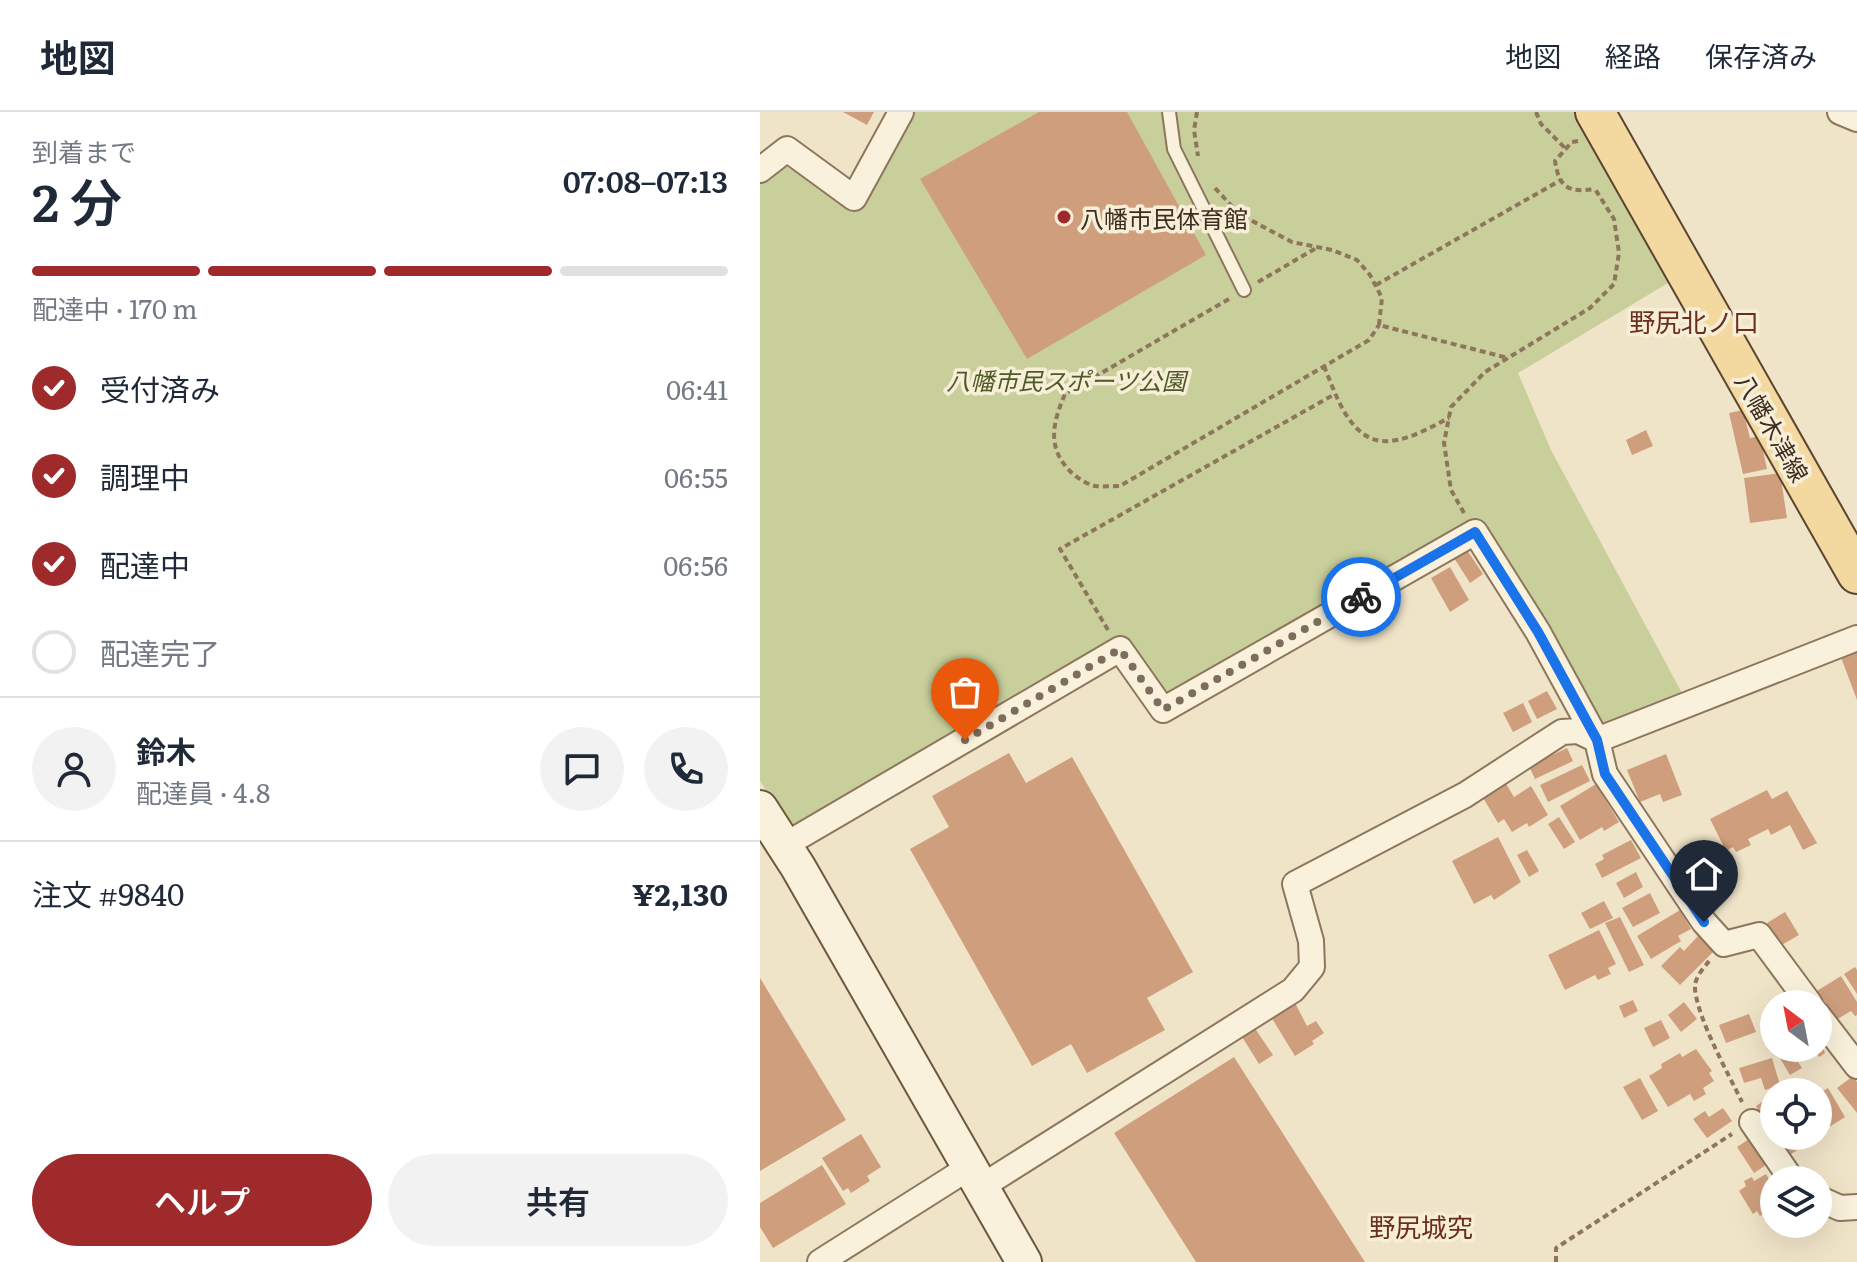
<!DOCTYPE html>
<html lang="ja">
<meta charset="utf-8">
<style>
body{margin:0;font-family:Literata,"Noto Sans JP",serif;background:#f2f2f3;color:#1f2937;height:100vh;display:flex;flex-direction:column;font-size:30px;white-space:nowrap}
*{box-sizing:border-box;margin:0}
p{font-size:26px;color:#747a83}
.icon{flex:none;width:44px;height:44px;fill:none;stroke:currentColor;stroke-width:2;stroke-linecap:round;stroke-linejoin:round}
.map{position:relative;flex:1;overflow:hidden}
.panel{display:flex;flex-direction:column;background:#fff;width:760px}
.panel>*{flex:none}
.needle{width:52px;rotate:328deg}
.fabs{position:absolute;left:1000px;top:878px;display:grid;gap:16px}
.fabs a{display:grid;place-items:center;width:72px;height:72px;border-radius:50%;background:#fff;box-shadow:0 8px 32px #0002;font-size:40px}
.pin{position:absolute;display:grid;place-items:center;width:68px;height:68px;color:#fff;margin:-82px -34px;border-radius:50% 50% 50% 0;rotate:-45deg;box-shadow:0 0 8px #0007}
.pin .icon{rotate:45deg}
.courier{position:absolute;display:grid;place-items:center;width:80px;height:80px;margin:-40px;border:6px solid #1a73e8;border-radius:50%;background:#fff;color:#222;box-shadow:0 2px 10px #0007}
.overview em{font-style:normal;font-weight:600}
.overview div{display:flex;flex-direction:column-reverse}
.overview{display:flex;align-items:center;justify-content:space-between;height:136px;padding:0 32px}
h1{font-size:52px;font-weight:600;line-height:60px}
.bar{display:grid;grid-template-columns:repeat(4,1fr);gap:12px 8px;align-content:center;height:96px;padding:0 32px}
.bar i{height:10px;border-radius:6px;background:#e0e1e3}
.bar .on{background:#9e2a2b}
.bar p{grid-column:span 4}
.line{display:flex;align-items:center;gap:20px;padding:0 32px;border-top:2px solid #e0e1e3}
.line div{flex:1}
.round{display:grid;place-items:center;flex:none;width:84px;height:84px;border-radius:42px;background:#f2f2f3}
ol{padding:0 32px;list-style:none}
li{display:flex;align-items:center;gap:24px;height:88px}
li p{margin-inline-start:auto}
li .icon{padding:8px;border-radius:50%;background:#9e2a2b;color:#fff;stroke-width:4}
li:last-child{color:#747a83}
li i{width:44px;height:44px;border:4px solid #e0e1e3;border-radius:50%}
.cta{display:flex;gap:16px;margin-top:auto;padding:16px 32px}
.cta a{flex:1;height:92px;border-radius:48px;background:#9e2a2b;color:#fff;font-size:32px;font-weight:600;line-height:92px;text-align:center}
.cta a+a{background:#f2f2f3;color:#1f2937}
header{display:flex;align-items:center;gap:48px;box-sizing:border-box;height:112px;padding:0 40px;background:#fff;border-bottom:2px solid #e0e1e3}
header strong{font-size:38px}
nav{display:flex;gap:44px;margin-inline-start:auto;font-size:28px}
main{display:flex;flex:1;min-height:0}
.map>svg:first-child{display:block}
</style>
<header>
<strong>地図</strong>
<nav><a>地図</a><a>経路</a><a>保存済み</a></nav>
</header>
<main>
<section class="panel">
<div class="overview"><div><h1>2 分</h1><p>到着まで</p></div><em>07:08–07:13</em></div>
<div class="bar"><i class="on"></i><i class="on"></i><i class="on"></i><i></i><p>配達中 · 170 m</p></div>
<ol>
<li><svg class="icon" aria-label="check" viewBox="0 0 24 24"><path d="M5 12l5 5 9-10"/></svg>受付済み<p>06:41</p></li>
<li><svg class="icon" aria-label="check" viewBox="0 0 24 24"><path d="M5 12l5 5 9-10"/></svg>調理中<p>06:55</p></li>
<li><svg class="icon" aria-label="check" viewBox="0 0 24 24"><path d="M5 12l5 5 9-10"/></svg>配達中<p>06:56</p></li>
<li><i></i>配達完了</li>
</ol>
<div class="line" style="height:144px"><a class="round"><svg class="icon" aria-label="person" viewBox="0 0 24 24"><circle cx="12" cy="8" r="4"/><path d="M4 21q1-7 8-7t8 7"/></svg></a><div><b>鈴木</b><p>配達員 · 4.8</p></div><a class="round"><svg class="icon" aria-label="chat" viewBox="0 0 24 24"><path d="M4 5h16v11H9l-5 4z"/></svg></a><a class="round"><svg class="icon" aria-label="phone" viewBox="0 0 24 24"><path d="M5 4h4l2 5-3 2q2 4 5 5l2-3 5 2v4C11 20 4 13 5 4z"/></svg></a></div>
<div class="line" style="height:104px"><div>注文 #9840</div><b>¥2,130</b></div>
<div class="cta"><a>ヘルプ</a><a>共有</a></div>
</section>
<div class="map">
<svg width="1097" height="1150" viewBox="0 0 1097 1150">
<rect width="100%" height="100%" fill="#f0e4c8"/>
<path fill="#c9cf9b" d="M153 0H820L913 168 758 261 791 338 922 581 841 619 722 408 405 581 367 527 30 714 0 669V71L24 53 98 99Z"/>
<path fill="#cf9f7d" d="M83 0H114L107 13Z
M279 0H367L446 143 267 247 160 67Z
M983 298 990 326 1000 324 1007 357 983 362 969 301Z
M886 318 893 334 872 343 866 328Z
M1020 361 1027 406 990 411 984 366Z
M707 438 723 462 710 471 694 446Z
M690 455 709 488 690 500 671 466Z
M1097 534V588L1079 540Z
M787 579 797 597 777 607 768 589Z
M763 591 772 610 753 620 743 601Z
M807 636 813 649 775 667 769 654Z
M249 641 266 671 312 645 433 860 387 886 405 918 327 961 311 932 272 954 150 737 189 715 172 684Z
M906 642 922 683 903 690 900 682 880 690 867 658Z
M822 653 830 669 788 690 780 673Z
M745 670 754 685 771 674 788 703 769 715 767 711 752 720 744 707 738 711 722 684Z
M836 672 859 710 844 719 842 715 820 728 800 694Z
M1007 678 1012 687 1027 679 1057 731 1043 738 1030 713 1011 723 1008 717 988 727 991 733 976 740 973 735 966 739 950 707Z
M799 705 815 730 804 737 788 712Z
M738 725 761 770 734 788 731 783 714 792 692 749Z
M871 728 881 746 842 766 835 752 844 747 842 743Z
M767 738 779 759 769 765 757 743Z
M876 760 883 775 864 786 856 771Z
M890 781 900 801 873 815 862 796Z
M844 789 853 806 830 817 821 801Z
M920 798 931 817 918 824 921 829 891 847 877 824Z
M1025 800 1039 823 1020 834 1007 811Z
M860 805 884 853 869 860 845 811Z
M839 818 856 852 848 856 851 862 838 868 835 863 805 878 788 843Z
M938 824 954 839 920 873 901 854 920 835 924 839Z
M1095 855 1097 858V882L1084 862Z
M1081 864 1097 890V903L1095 904 1091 899 1071 911 1052 882Z
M0 866 86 1008 0 1059Z
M873 888 878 899 864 906 859 894Z
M534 889 547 914 556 909 564 921 552 929 554 932 535 944 508 900Z
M924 890 937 907 921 920 908 903Z
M989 902 996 920 966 931 959 913Z
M901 908 910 926 893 935 884 916Z
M492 912 513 943 499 952 479 920Z
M1058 924 1065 941 1059 945 1056 939 1038 950 1042 956 1030 963 1014 936H1058Z
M936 937 952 959 949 961 954 969 943 976 946 982 934 989 930 982 908 995 889 964 902 956 901 952 920 941 922 945Z
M474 945 605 1150H436L354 1021Z
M1012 946 1020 973 1005 978 1001 966 984 971 979 956Z
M1093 964 1097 970V1001L1077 976Z
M880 966 898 999 882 1008 863 975Z
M1068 976 1085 1005 1058 1022V982Z
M1014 982V1008L1007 1012 996 994Z
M963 996 972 1009 947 1026 933 1007 945 999 949 1005Z
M1014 1014V1024H1033L1035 1028 1040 1025 1046 1033 1026 1045 1008 1018Z
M101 1022 121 1055 107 1064 110 1069 91 1081 88 1076 83 1079 62 1046Z
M992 1025 1009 1051 994 1061 977 1035Z
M62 1053 86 1092 13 1136 0 1115V1091Z
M1006 1062 1014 1076V1089L1011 1091 1014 1096 1000 1104 997 1099 993 1102 979 1079 986 1074 984 1069 992 1065 994 1069Z"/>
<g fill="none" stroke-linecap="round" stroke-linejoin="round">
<defs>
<path id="lane" d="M409 0 414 37 484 178"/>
<path id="street" d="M1080 0 1097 7
M0 58 27 37 94 86 141 0
M25 733 360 537 403 598 715 420 778 520 837 628 845 662 944 810 964 832 999 823 1050 892
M1058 903 1097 954
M992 1010 1032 1068
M221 1075 533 878 552 855 551 829 535 772 705 683 802 620 818 619 837 628 1097 526
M1058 1086 1080 1096 1097 1095
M60 1150 210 1055"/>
<path id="secondary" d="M0 696 38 755 264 1150"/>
<path id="primary" d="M835 0 1097 462"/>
</defs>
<use href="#lane" stroke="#8d765c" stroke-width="16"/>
<use href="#street" stroke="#8d765c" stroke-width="28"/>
<use href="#secondary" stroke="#6f573f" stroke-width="38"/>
<use href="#primary" stroke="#5b4430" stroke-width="42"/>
<path stroke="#8d765c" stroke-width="4" stroke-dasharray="6 4" stroke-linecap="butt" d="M437 0 434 18 438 44
M776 0 781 12 806 37
M818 29 812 30 795 49C799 76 809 81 835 77
M455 76 479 102 532 130 572 138 597 148 610 163 622 186 619 213 748 246
M498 170 558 135
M616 173 801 68
M469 187 305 282C293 310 287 334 308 357 314 364 326 372 335 374 342 375 352 374 360 374L609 228 619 213
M564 254C576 283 591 333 630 329 651 327 671 315 689 306
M704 401 691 378 684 331 691 295 725 260 830 196 854 172 859 141 854 107 835 77
M348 518 300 437 575 282
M949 849C943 857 934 866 935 877 938 908 968 961 982 990
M796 1150V1136L972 1022"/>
<use href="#lane" stroke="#faf1dc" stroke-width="12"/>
<use href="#street" stroke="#faf1dc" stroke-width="24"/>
<use href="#secondary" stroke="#faf1dc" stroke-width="34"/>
<use href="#primary" stroke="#f3d9a0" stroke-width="38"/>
</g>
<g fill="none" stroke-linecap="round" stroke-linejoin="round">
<path stroke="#7c6e5b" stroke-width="8" stroke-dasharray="0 14.4" d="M205 628 360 537 403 598 601 485"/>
<path stroke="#1a73e8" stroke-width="10" d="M601 485 715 420 778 520 837 628 845 662 944 810"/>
</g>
<circle fill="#9e2a2b" stroke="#f7eed8" stroke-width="3" cx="304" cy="105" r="8"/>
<g text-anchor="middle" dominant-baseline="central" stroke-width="7" stroke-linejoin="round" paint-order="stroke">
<g font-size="24" fill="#3d2e20" stroke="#f7eed8" text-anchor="start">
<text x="320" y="105">八幡市民体育館</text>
</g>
<g font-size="24" font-style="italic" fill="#4d5a26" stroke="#f7eed8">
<text x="306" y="267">八幡市民スポーツ公園</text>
</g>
<g font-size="24" fill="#3d2e20" stroke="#f7eed8">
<text transform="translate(1013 315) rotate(60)">八幡木津線</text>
</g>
<g font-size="26" fill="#6b2e1e" stroke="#f7eed8">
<text x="934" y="208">野尻北ノ口</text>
<text x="661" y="1113">野尻城究</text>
</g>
</g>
</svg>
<div class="fabs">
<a><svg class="needle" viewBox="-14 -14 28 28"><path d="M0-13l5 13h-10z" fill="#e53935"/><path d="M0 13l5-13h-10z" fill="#747a83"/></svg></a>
<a><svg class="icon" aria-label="locate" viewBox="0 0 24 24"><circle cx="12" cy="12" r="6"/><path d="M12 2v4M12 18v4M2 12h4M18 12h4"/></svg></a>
<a><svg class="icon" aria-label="layers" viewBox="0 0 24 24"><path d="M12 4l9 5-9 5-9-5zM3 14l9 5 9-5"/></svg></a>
</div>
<div class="pin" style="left:205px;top:628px;background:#ea580c"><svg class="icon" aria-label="bag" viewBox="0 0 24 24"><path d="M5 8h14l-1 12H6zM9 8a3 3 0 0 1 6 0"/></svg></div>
<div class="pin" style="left:944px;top:810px;background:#1f2937"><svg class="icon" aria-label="home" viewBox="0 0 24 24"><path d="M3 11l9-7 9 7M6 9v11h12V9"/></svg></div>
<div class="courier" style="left:601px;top:485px"><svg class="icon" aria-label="bike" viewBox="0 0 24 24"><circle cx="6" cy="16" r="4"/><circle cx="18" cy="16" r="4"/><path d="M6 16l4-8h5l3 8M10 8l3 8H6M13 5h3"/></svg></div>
</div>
</main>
